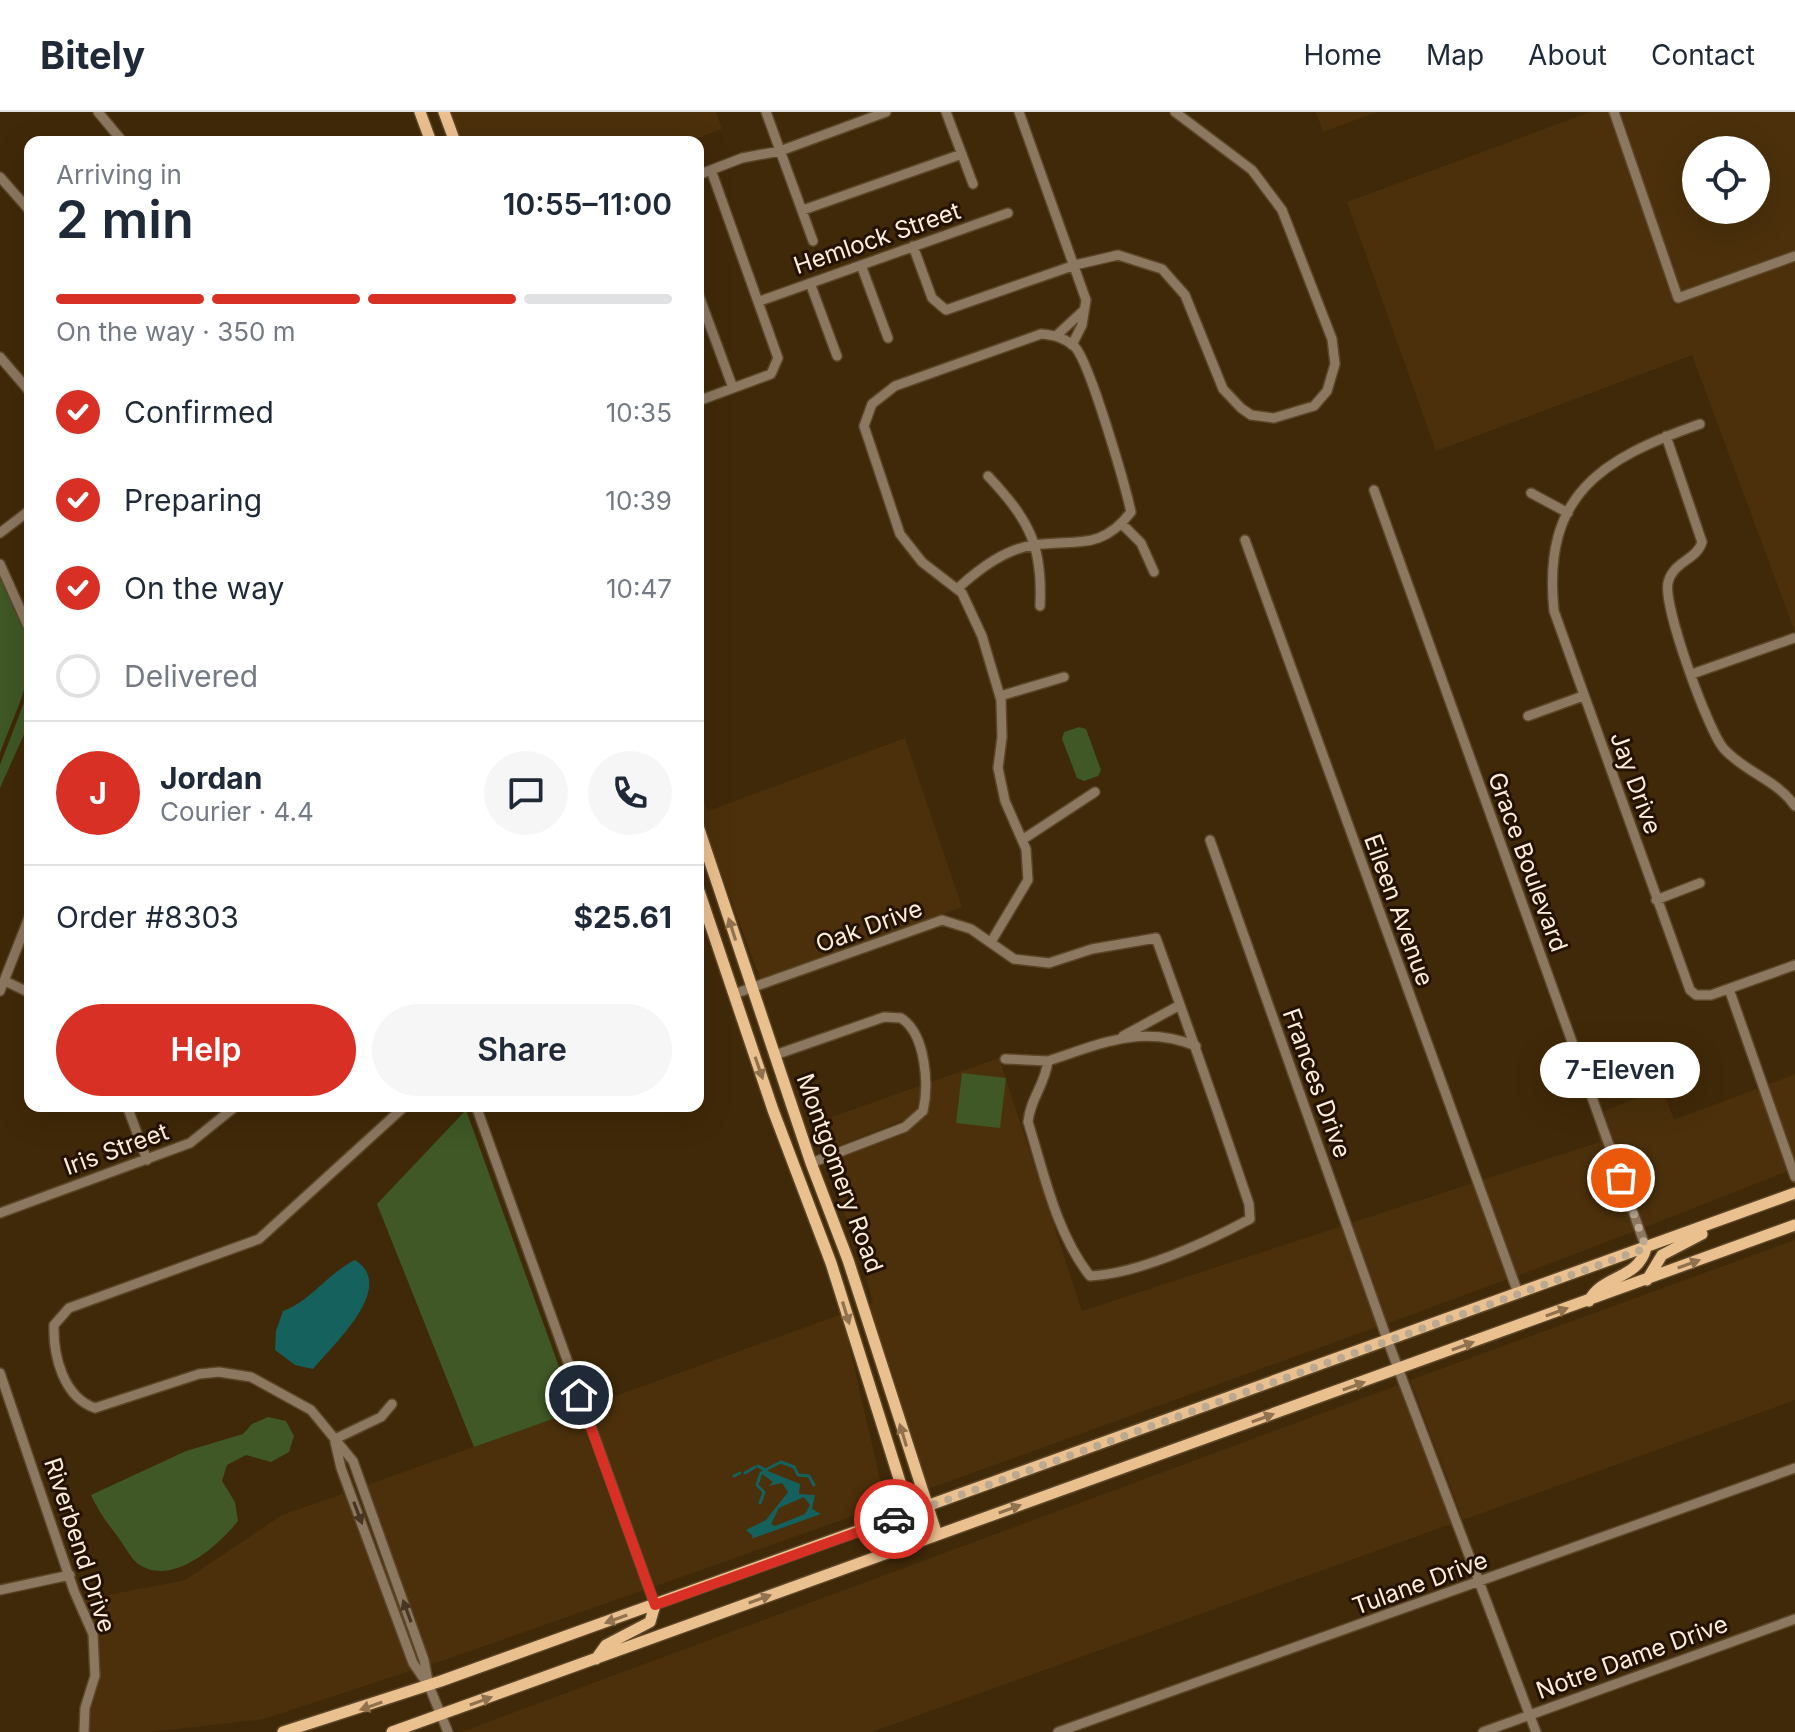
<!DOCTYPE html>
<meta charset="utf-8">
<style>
body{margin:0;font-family:Inter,sans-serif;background:#f6f6f7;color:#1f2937;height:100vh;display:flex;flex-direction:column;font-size:30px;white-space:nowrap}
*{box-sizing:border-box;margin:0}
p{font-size:26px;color:#747a83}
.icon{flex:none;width:44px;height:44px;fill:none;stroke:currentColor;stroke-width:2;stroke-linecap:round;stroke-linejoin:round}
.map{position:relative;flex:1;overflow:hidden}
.side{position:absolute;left:24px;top:24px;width:680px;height:976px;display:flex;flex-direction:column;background:#fff;border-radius:16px;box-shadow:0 8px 32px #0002}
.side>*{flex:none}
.fabs{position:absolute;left:1682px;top:24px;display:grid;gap:16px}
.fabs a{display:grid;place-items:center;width:88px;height:88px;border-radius:50%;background:#fff;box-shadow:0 8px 32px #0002;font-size:40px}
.pin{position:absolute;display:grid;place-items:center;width:68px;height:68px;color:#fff;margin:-34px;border:4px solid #fff;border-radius:50%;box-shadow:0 2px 8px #0007}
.courier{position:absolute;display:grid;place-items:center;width:80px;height:80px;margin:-40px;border:6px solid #d93025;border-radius:50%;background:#fff;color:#222;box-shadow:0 2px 10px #0007}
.bubble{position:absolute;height:56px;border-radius:28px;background:#fff;box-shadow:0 8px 32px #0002;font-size:26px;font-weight:600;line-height:56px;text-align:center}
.head em{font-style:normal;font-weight:600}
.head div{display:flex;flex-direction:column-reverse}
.head{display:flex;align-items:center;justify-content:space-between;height:136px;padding:0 32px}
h1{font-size:52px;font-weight:600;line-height:60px}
.bar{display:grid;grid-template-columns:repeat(4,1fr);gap:12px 8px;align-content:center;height:96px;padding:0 32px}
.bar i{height:10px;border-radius:6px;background:#e0e1e3}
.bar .on{background:#d93025}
.bar p{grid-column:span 4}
.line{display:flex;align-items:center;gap:20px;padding:0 32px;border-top:2px solid #e0e1e3}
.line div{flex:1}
.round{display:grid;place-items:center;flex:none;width:84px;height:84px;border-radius:42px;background:#f6f6f7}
ol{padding:0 32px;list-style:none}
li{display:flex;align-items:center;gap:24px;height:88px}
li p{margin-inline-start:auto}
li .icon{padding:8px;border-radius:50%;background:#d93025;color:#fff;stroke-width:4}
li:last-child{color:#747a83}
li i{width:44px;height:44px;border:4px solid #e0e1e3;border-radius:50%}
.cta{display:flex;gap:16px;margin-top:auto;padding:16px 32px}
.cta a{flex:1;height:92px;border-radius:48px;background:#d93025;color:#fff;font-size:32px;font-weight:600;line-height:92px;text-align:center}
.cta a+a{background:#f6f6f7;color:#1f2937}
header{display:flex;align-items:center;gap:48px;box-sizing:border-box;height:112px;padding:0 40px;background:#fff;border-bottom:2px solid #e0e1e3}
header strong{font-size:38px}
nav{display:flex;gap:44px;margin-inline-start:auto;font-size:28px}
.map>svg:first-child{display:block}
</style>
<header>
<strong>Bitely</strong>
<nav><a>Home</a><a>Map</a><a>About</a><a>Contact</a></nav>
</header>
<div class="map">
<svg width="1795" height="1620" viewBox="0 0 1795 1620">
<rect width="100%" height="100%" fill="#402908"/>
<path fill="#4b300b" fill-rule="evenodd" d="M449 0H716L722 17 687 30H460Z
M1316 0H1377L1323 20Z
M1590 0H1610L1675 193 1795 150V520L1692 243 1436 339 1347 90Z
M1619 0H1795V139L1681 180ZM1696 38H1756V98H1696Z
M905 626 962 795 761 869 698 699V676L708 699Z
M999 946 1082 1199 1342 1114 1377 1215 925 1378 868 1193 873 1190 860 1144 826 1051 907 1020 927 1001 931 970Z
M1795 962V1051L1767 973Z
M922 973 918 996 911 1005 823 1040 812 1012Z
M1662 976 1674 1008 1759 976 1788 1059 1643 1116 1602 1000Z
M1593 1003 1635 1119 1517 1164 1482 1068 1600 1030Z
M1473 1071 1508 1167 1386 1212 1351 1111Z
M1795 1128V1288L1463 1408 1410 1268Z
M842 1202 885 1389 856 1403 653 1475 588 1294Z
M1401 1272 1454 1411 872 1620H461Z
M580 1297 644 1478 430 1553 367 1373Z
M345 1381 413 1558 264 1607 151 1620H89L90 1598 99 1564 97 1523 83 1488 185 1468 282 1403Z"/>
<path fill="#3f5825" d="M0 465C47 545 31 560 0 641Z
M30 575V609L0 676V653Z
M1079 615 1086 617 1101 658 1098 664 1084 669 1077 666 1062 627 1064 620Z
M962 961 1006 966 1000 1016 956 1011Z
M466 998 575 1299 474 1335 377 1092Z
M268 1305 286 1309 294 1324 289 1340 271 1350 246 1343 227 1353 222 1369 235 1390 238 1409C219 1433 171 1477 137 1451 130 1445 124 1433 118 1425 108 1412 98 1399 91 1383L186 1339 243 1322 252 1312Z"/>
<path fill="#14615e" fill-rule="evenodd" d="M355 1148C398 1175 332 1233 313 1257L295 1253 275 1238 276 1219 283 1199C311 1189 328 1161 355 1148Z
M763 1357 800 1372 799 1382 815 1383 812 1397 821 1402 751 1427 753 1424 746 1418 766 1408 788 1380 782 1371 769 1374 773 1370 761 1361ZM804 1385 810 1393 805 1402 775 1414 771 1412 779 1396Z"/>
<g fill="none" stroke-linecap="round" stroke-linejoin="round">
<path stroke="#14615e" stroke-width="3" d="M758 1354 765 1358 781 1350 794 1355 798 1363 809 1364 814 1373
M745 1361 755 1355
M734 1364 740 1361
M760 1391 764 1380 757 1373 761 1361"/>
<defs>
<path id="minor" d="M98 0 123 30
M766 0 813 129
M946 0 973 72
M1019 0 1086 188 1082 213 1072 233
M1614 0 1678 186 1795 144
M698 63 742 46 780 39 886 0
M0 65 30 99
M803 98 962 42
M913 134 932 186 946 198 1075 153 1118 143 1162 157 1185 183 1223 277 1241 296 1251 303 1274 306 1314 294 1327 279 1335 252 1332 227 1282 98 1252 58 1175 0
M861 153 888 226
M810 171 837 244
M698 181 733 276
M760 189 1008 101
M1057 223 1083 199
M0 245 30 280
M698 289 771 262 778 246 711 58
M1700 312C1601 347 1542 382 1554 499L1690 878 1696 883H1711L1795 853
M1666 324 1702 430C1697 448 1672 450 1668 471 1663 494 1708 619 1724 637 1746 661 1776 667 1795 694
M988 364C1029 408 1043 433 1040 494
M1374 378 1646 1136
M1531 381 1568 401
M1122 412 1141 431 1154 460
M0 421 30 398
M1245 428 1518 1181
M0 452 30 519
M958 476C979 457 1005 437 1034 433 1077 427 1101 439 1131 400 1125 373 1090 251 1075 235 1065 226 1055 223 1041 222L895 274 872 292 864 314 900 422 922 450 962 481 982 524 1001 588 1002 625 998 656 1005 689 1026 737 1028 768 991 830
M1692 562 1794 526
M1000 584 1064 565
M1528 604 1583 584
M1022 728 1095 680
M1210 728 1387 1227 1536 1620
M1656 788 1700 771
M5 869 30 881
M1729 877 1795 1065
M0 879 30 803
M734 882 942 808 971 817 1014 847 1049 851 1092 837 1156 826C1188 914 1219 1003 1249 1092L1250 1107C1207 1130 1138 1162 1090 1164 1056 1121 1044 1061 1028 1010 1030 987 1045 973 1048 949 1100 932 1141 912 1196 934
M1123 924 1180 893
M775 943 884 905 901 906C926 922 929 973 923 999L905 1015 811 1051
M1005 947 1048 949
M127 994 147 1048
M405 994 259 1127 69 1196 54 1213C53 1243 63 1285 95 1296L199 1262 219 1260 251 1265 311 1298 353 1349 424 1548 429 1574
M476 994 655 1493
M0 1101 190 1031 236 994
M0 1261 74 1479 93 1522 95 1564 85 1596 84 1620
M335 1327 381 1305 392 1292
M335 1330 341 1356 413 1551 429 1574 448 1620
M0 1478 70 1463
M1058 1620 1795 1356
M1483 1620 1795 1507"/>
<path id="major" d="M420 0 431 30
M444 0 455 30
M698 714 811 1051 848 1148 937 1423
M698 776 773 998 831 1151 919 1430
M1647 1168 1662 1143 1702 1122
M1589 1189C1603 1162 1638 1168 1646 1136
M596 1547 606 1533 650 1510 655 1493
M283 1620 441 1569 1795 1081
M392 1620 1795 1113"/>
</defs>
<use href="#minor" stroke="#5a4526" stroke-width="12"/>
<use href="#major" stroke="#5a4526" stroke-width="14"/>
<use href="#minor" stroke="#8c7760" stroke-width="9"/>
<use href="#major" stroke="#ebc08f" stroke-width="11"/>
</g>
<defs><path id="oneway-solid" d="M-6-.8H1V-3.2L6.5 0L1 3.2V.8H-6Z" transform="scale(2)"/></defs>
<g fill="#91724f">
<use href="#oneway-solid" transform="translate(732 817) rotate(-108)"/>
<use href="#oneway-solid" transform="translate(759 956) rotate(71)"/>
<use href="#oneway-solid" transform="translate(1689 1152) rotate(-20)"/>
<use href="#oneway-solid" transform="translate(1557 1200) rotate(-20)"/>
<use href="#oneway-solid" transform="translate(846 1201) rotate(73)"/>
<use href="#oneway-solid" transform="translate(1463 1234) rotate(-20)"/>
<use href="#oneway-solid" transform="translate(1354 1274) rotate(-20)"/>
<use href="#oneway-solid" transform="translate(1263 1306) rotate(-20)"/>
<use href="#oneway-solid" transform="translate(903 1323) rotate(-107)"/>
<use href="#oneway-solid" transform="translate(1010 1397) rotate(-20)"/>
<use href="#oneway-solid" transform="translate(760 1487) rotate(-20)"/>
<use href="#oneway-solid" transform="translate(616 1507) rotate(160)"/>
<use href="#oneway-solid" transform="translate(481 1589) rotate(-20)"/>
<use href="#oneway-solid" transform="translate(371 1594) rotate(161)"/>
</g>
<g fill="#483522">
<use href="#oneway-solid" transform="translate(358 1401) rotate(69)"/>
<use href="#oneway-solid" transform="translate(407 1499) rotate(-110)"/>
</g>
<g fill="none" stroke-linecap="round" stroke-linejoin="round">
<path stroke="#bba992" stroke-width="8" stroke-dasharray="0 14.4" d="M894 1407 1646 1136 1621 1066"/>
<path stroke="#d93025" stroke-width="10" d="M579 1283 655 1493 894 1407"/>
</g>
<g text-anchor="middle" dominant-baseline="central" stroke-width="6" stroke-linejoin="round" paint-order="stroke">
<g font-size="24" fill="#fdeedc" stroke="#241200">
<text transform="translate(877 126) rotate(-19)">Hemlock Street</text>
<text transform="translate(1636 671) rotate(70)">Jay Drive</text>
<text transform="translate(1528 750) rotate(70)">Grace Boulevard</text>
<text transform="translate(1399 798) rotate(70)">Eileen Avenue</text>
<text transform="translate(869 814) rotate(-20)">Oak Drive</text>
<text transform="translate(1317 971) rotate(70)">Frances Drive</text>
<text transform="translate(116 1037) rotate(-20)">Iris Street</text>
<text transform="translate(840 1061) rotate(70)">Montgomery Road</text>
<text transform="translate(80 1433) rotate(72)">Riverbend Drive</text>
<text transform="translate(1420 1471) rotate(-20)">Tulane Drive</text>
<text transform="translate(1632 1545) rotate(-20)">Notre Dame Drive</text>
</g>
</g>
</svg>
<div class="fabs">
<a><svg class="icon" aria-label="locate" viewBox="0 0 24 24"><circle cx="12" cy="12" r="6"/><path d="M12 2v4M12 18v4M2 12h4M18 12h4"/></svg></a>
</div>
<div class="pin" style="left:1621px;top:1066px;background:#ea580c"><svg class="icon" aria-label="bag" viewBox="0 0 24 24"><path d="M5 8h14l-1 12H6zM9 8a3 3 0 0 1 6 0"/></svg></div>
<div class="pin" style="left:579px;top:1283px;background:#1f2937"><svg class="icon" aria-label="home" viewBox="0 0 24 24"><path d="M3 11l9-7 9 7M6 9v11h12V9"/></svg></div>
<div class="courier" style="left:894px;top:1407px"><svg class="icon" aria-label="car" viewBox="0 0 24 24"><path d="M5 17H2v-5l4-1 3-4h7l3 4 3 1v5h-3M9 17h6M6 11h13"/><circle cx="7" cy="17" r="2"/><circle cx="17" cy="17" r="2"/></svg></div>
<div class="bubble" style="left:1540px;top:930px;width:160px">7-Eleven</div>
<section class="side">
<div class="head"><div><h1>2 min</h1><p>Arriving in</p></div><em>10:55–11:00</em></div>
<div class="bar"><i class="on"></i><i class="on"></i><i class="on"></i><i></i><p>On the way · 350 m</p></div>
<ol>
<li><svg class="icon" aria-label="check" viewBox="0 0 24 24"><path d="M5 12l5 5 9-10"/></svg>Confirmed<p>10:35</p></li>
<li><svg class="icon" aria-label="check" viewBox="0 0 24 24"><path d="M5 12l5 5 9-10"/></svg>Preparing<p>10:39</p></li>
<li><svg class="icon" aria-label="check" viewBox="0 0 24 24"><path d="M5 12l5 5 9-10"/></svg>On the way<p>10:47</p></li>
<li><i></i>Delivered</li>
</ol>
<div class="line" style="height:144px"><b class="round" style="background:#d93025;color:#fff">J</b><div><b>Jordan</b><p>Courier · 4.4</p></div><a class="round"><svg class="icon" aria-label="chat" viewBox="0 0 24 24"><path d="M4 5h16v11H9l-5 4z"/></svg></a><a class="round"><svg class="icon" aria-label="phone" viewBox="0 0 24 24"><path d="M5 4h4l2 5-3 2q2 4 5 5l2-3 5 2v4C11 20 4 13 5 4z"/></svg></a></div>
<div class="line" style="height:104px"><div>Order #8303</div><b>$25.61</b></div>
<div class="cta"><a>Help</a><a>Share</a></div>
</section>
</div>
